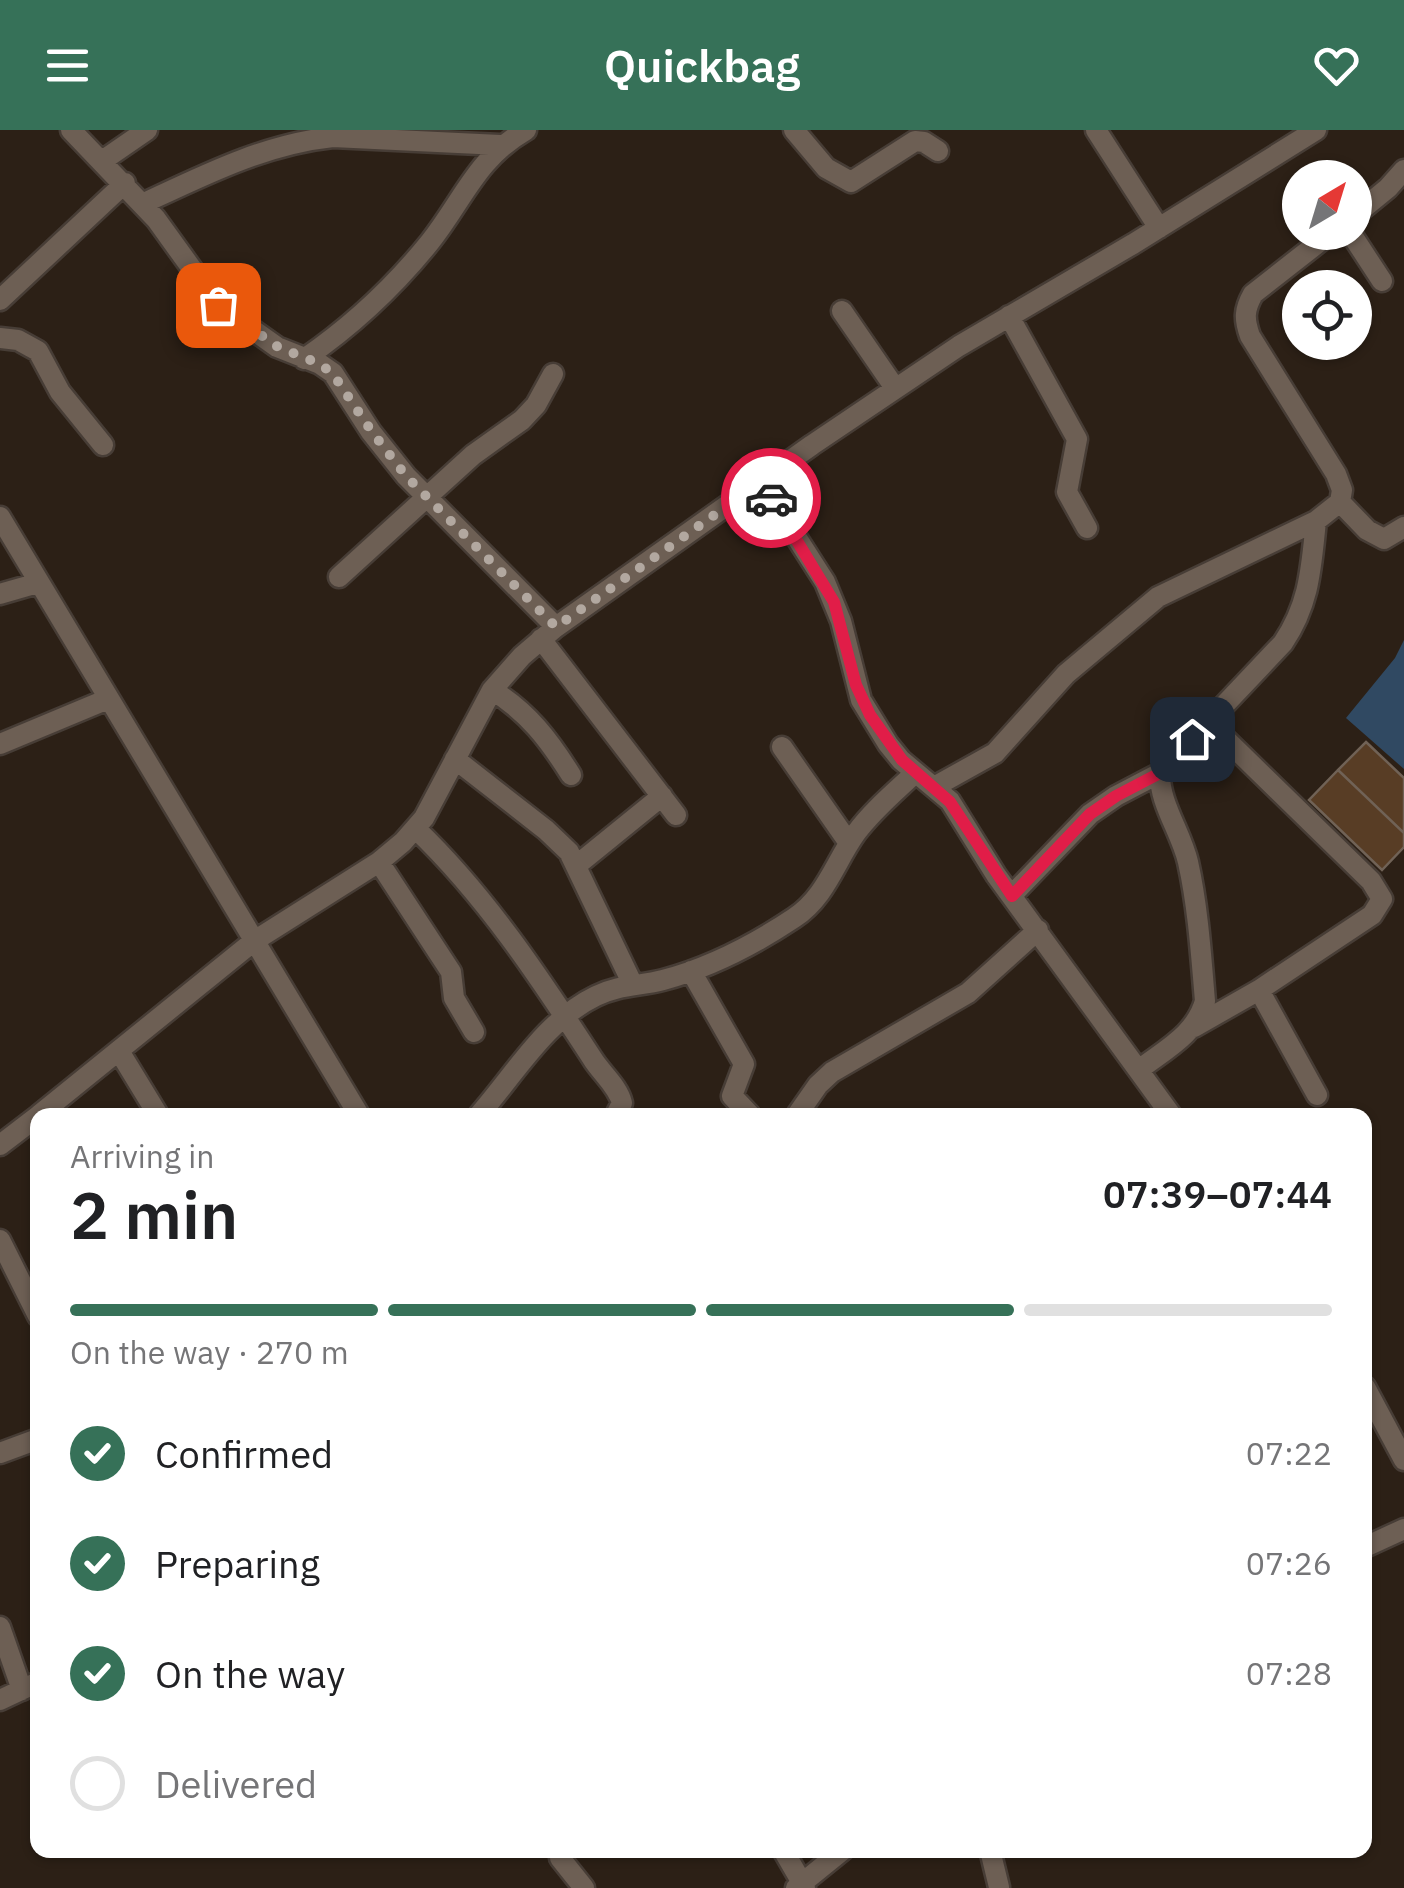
<!DOCTYPE html>
<meta charset="utf-8">
<style>
body{margin:0;font-family:"IBM Plex Sans",sans-serif;background:#f6f6f6;color:#202124;height:100vh;display:flex;flex-direction:column;font-size:38px;white-space:nowrap}
*{box-sizing:border-box;margin:0}
p{font-size:32px;color:#757577}
.icon{flex:none;width:55px;height:55px;fill:none;stroke:currentColor;stroke-width:2;stroke-linecap:round;stroke-linejoin:round}
.map{position:relative;flex:1;overflow:hidden}
.panel{position:absolute;left:30px;top:978px;width:1342px;height:750px;display:flex;flex-direction:column;background:#fff;border-radius:20px;box-shadow:0 2px 8px #0004}
.panel>*{flex:none}
.needle{width:65px;rotate:38deg}
.controls{position:absolute;left:1282px;top:30px;display:grid;gap:20px}
.controls a{display:grid;place-items:center;width:90px;height:90px;border-radius:50%;background:#fff;box-shadow:0 2px 8px #0004;font-size:50px}
.pin{position:absolute;display:grid;place-items:center;width:85px;height:85px;color:#fff;margin:-42px;border-radius:20px;box-shadow:0 5px 15px #0006}
.courier{position:absolute;display:grid;place-items:center;width:100px;height:100px;margin:-50px;border:8px solid #e11d48;border-radius:50%;background:#fff;color:#222;box-shadow:0 2px 12px #0007}
.head em{font-style:normal;font-weight:600}
.head div{display:flex;flex-direction:column-reverse}
.head{display:flex;align-items:center;justify-content:space-between;height:170px;padding:0 40px}
h1{font-size:65px;font-weight:600;line-height:75px}
.bar{display:grid;grid-template-columns:repeat(4,1fr);gap:15px 10px;align-content:center;height:120px;padding:0 40px}
.bar i{height:12px;border-radius:8px;background:#e0e0e0}
.bar .selected{background:#367158}
.bar p{grid-column:span 4}
ol{padding:0 40px;list-style:none}
li{display:flex;align-items:center;gap:30px;height:110px}
li p{margin-inline-start:auto}
li .icon{padding:10px;border-radius:50%;background:#367158;color:#fff;stroke-width:4}
li:last-child{color:#757577}
li i{width:55px;height:55px;border:5px solid #e0e0e0;border-radius:50%}
header{display:flex;justify-content:space-between;align-items:center;height:130px;padding:0 40px;background:#367158;color:#fff;font-size:45px;font-weight:600}
.map>svg:first-child{display:block}
</style>
<header><svg class="icon" aria-label="menu" viewBox="0 0 24 24"><path d="M4 6h16M4 12h16M4 18h16"/></svg>Quickbag<svg class="icon" aria-label="heart" viewBox="0 0 24 24"><path d="M12 20l-8-8c-3-5 5-10 8-4 3-6 11-1 8 4z"/></svg></header>
<div class="map">
<svg width="1404" height="1758" viewBox="0 0 1404 1758">
<rect width="100%" height="100%" fill="#2c2016"/>
<path fill="#304962" d="M1404 510V639L1346 588 1395 528Z"/>
<path fill="#583d25" stroke="#706256" stroke-width="2.5" d="M1366 612 1404 648V703L1338 640Z
M1338 640 1404 703V717L1382 740 1309 670Z"/>
<g fill="none" stroke-linecap="round" stroke-linejoin="round">
<defs>
<path id="minor" d="M71 0 156 89 218 175 277 217 320 234 333 243 371 302 406 346 556 497
M794 0 826 38 851 52 915 11 924 12 938 21
M1096 0 1159 98
M102 31 147 0
M142 74C204 45 265 14 333 7L500 15
M1355 85 1388 58 1404 40
M1350 102 1382 151
M0 170 125 53
M842 181 895 258
M1009 186 1077 309 1067 362 1087 398
M0 208 18 210 38 221 60 262 103 315
M304 229C352 196 393 158 430 112 464 69 476 29 526 0
M761 352 825 452 841 491 861 570 888 614 901 630 950 671 996 745 1171 985
M1340 372 1367 400 1384 409 1404 397
M0 387 359 985
M339 447 473 325 522 290 536 275 553 244
M0 464 38 453
M541 509 676 685
M492 560C528 582 549 610 571 645
M0 614 108 569
M782 617 849 713
M455 629 546 700 569 722 633 855
M934 657 995 623 1066 544 1158 467 1316 391 1340 372 1342 360 1336 344 1250 206C1244 189 1244 180 1253 164L1332 102
M416 699C485 765 540 848 592 928 601 943 618 956 622 973L616 985
M379 732 451 842 454 868 474 902
M577 735 662 666
M1012 765 1090 684 1116 666 1160 643
M691 841 744 934 732 966 750 985
M1259 860 1317 965
M1194 897 1259 860 1372 785 1382 769 1371 751 1208 592
M119 921 158 985
M1140 939C1166 919 1196 904 1205 871 1201 824 1198 777 1188 732 1181 702 1159 673 1160 643L1283 513C1310 473 1311 438 1316 391
M39 985 254 811 379 732 403 712 424 688 492 560 522 526 556 497 812 315 959 216 1133 114 1316 0
M479 985C515 944 546 890 596 866 618 855 640 856 663 850 708 838 755 814 794 788 826 767 835 732 856 703 873 680 895 662 915 643
M797 985 818 955 832 942 968 863 1038 800
M0 1015 38 986
M0 1110 38 1186
M1365 1257 1404 1330
M0 1323 38 1309
M1365 1417 1404 1399
M0 1497 22 1560
M0 1570 38 1552
M783 1720 805 1758
M990 1720 999 1757
M560 1728 584 1758
M796 1758 843 1720"/>
</defs>
<use href="#minor" stroke="#473d36" stroke-width="25"/>
<use href="#minor" stroke="#6d5f54" stroke-width="20"/>
</g>
<g fill="none" stroke-linecap="round" stroke-linejoin="round">
<path stroke="#b2a8a0" stroke-width="10" stroke-dasharray="0 18" d="M218 175 278 217 320 234 333 244 372 302 406 346 556 497 761 352 771 368"/>
<path stroke="#e11d48" stroke-width="12" d="M771 368 834 472 856 555 870 585 902 630 950 672 1012 766 1090 684 1116 666 1160 643 1192 609"/>
</g>
</svg>
<div class="controls">
<a><svg class="needle" viewBox="-14 -14 28 28"><path d="M0-13l5 13h-10z" fill="#e53935"/><path d="M0 13l5-13h-10z" fill="#757577"/></svg></a>
<a><svg class="icon" aria-label="locate" viewBox="0 0 24 24"><circle cx="12" cy="12" r="6"/><path d="M12 2v4M12 18v4M2 12h4M18 12h4"/></svg></a>
</div>
<div class="pin" style="left:218px;top:175px;background:#ea580c"><svg class="icon" aria-label="bag" viewBox="0 0 24 24"><path d="M5 8h14l-1 12H6zM9 8a3 3 0 0 1 6 0"/></svg></div>
<div class="pin" style="left:1192px;top:609px;background:#1f2937"><svg class="icon" aria-label="home" viewBox="0 0 24 24"><path d="M3 11l9-7 9 7M6 9v11h12V9"/></svg></div>
<div class="courier" style="left:771px;top:368px"><svg class="icon" aria-label="car" viewBox="0 0 24 24"><path d="M5 17H2v-5l4-1 3-4h7l3 4 3 1v5h-3M9 17h6M6 11h13"/><circle cx="7" cy="17" r="2"/><circle cx="17" cy="17" r="2"/></svg></div>
<section class="panel">
<div class="head"><div><h1>2 min</h1><p>Arriving in</p></div><em>07:39–07:44</em></div>
<div class="bar"><i class="selected"></i><i class="selected"></i><i class="selected"></i><i></i><p>On the way · 270 m</p></div>
<ol>
<li><svg class="icon" aria-label="check" viewBox="0 0 24 24"><path d="M5 12l5 5 9-10"/></svg>Confirmed<p>07:22</p></li>
<li><svg class="icon" aria-label="check" viewBox="0 0 24 24"><path d="M5 12l5 5 9-10"/></svg>Preparing<p>07:26</p></li>
<li><svg class="icon" aria-label="check" viewBox="0 0 24 24"><path d="M5 12l5 5 9-10"/></svg>On the way<p>07:28</p></li>
<li><i></i>Delivered</li>
</ol>
</section>
</div>
